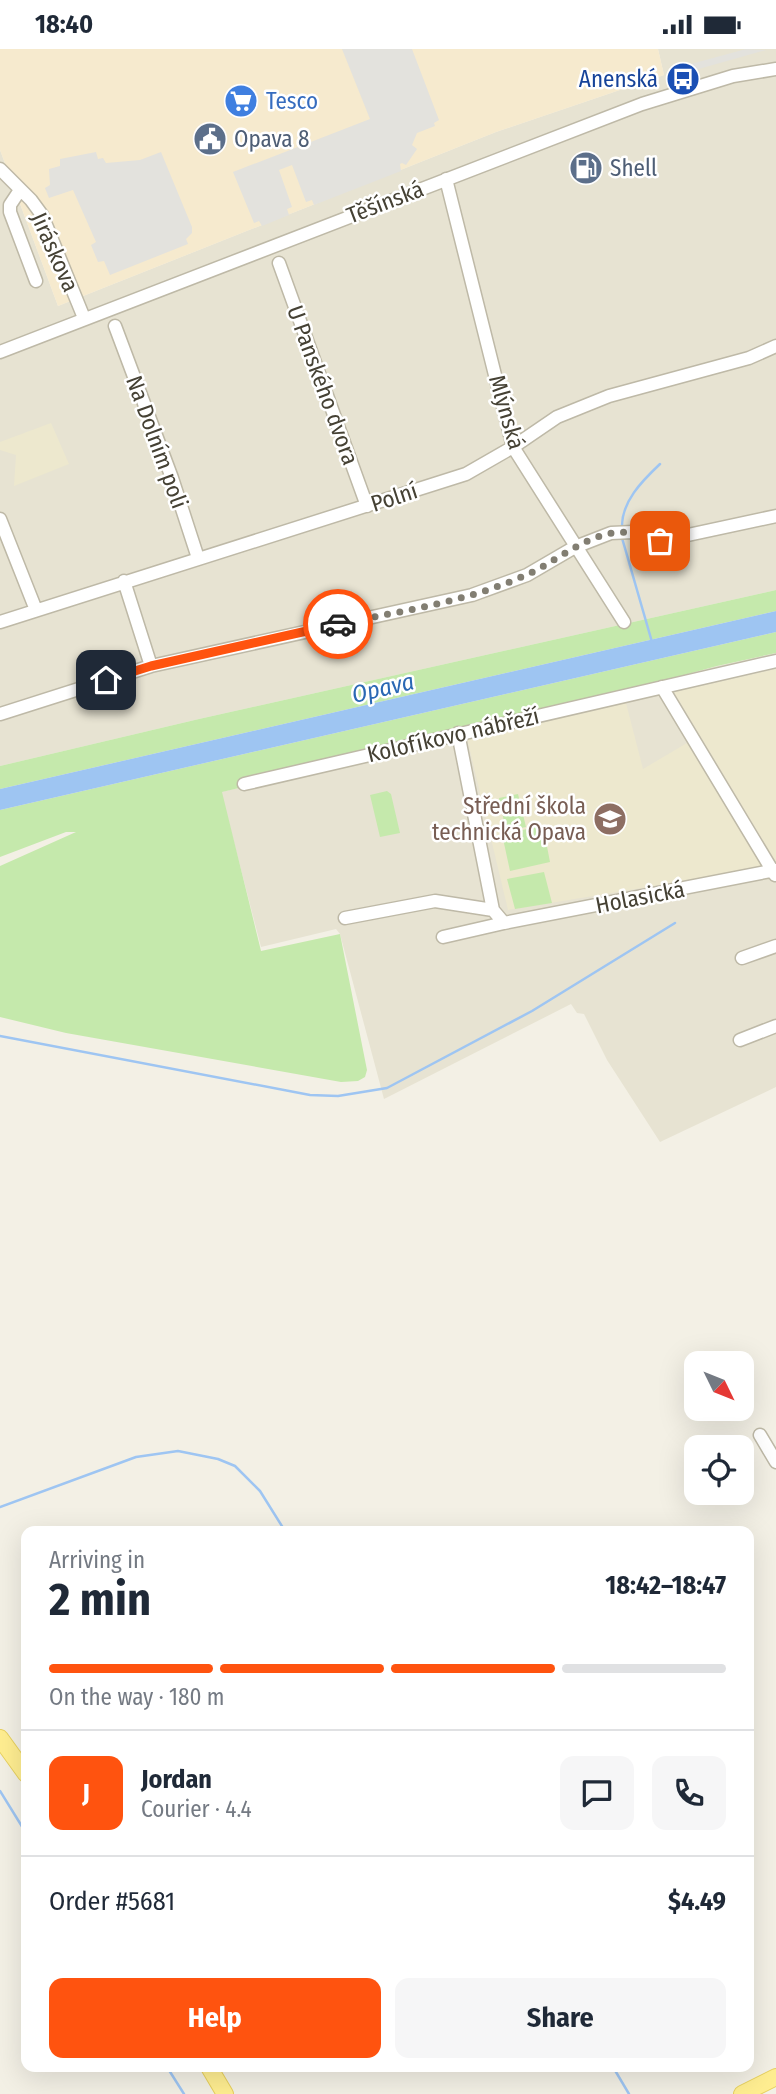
<!DOCTYPE html>
<meta charset="utf-8">
<style>
body{margin:0;font-family:"Fira Sans Condensed",sans-serif;background:#f6f6f7;color:#1f2937;height:100vh;display:flex;flex-direction:column;font-size:26px;white-space:nowrap}
*{box-sizing:border-box;margin:0}
p{font-size:23px;color:#747a83}
.icon{flex:none;width:38px;height:38px;fill:none;stroke:currentColor;stroke-width:2;stroke-linecap:round;stroke-linejoin:round}
.map{position:relative;flex:1;overflow:hidden}
.panel{position:absolute;left:21px;top:1477px;width:733px;height:546px;display:flex;flex-direction:column;background:#fff;border-radius:14px;box-shadow:0 7px 28px #0002}
.panel>*{flex:none}
.needle{width:46px;rotate:133deg}
.controls{position:absolute;left:684px;top:1302px;display:grid;gap:14px}
.controls a{display:grid;place-items:center;width:70px;height:70px;border-radius:14px;background:#fff;box-shadow:0 7px 28px #0002;font-size:35px}
.pin{position:absolute;display:grid;place-items:center;width:60px;height:60px;color:#fff;margin:-30px;border-radius:14px;box-shadow:0 4px 10px #0006}
.courier{position:absolute;display:grid;place-items:center;width:70px;height:70px;margin:-35px;border:5px solid #ff530f;border-radius:50%;background:#fff;color:#222;box-shadow:0 2px 9px #0007}
.headline em{font-style:normal;font-weight:700}
.headline div{display:flex;flex-direction:column-reverse}
.headline{display:flex;align-items:center;justify-content:space-between;height:119px;padding:0 28px}
h1{font-size:46px;font-weight:700;line-height:52px}
.bar{display:grid;grid-template-columns:repeat(4,1fr);gap:10px 7px;align-content:center;height:84px;padding:0 28px}
.bar i{height:9px;border-radius:5px;background:#e0e1e3}
.bar .on{background:#ff530f}
.bar p{grid-column:span 4}
.line{display:flex;align-items:center;gap:18px;padding:0 28px;border-top:2px solid #e0e1e3}
.line div{flex:1}
.round{display:grid;place-items:center;flex:none;width:74px;height:74px;border-radius:14px;background:#f6f6f7}
.cta{display:flex;gap:14px;margin-top:auto;padding:14px 28px}
.cta a{flex:1;height:80px;border-radius:14px;background:#ff530f;color:#fff;font-size:28px;font-weight:700;line-height:80px;text-align:center}
.cta a+a{background:#f6f6f7;color:#1f2937}
.status{display:flex;justify-content:space-between;align-items:center;height:49px;padding:0 35px;background:#fff;direction:ltr}
.status svg{height:19px;fill:currentColor}
.map>svg:first-child{display:block}
</style>
<div class="status"><b>18:40</b><svg viewBox="0 0 49 12"><path d="M0 12V9h3v3zM5 12V6h3v6zM10 12V3h3v9zM15 12V0h3v12zM26 1h20v11H26zM47 4h2v5h-2z"/></svg></div>
<div class="map">
<svg width="776" height="2045" viewBox="0 0 776 2045">
<rect width="100%" height="100%" fill="#f3f0e5"/>
<path fill="#e7e3d2" d="M658 0H776V541L199 670 0 717V101L58 257 496 83 664 26Z
M776 604V1038L660 1093 607 1011 584 965 577 964 571 955 384 1050 340 885 336 880 261 898 221 743 463 687 717 617Z"/>
<path fill="#f6eace" d="M0 0H658L664 26 496 83 58 257 0 101Z"/>
<path fill="#ede8ce" d="M51 374 69 415 14 437 16 406 0 401V393Z
M776 620V813L674 643Z
M626 654 643 720 687 694 763 819 508 861 467 689Z"/>
<path fill="#c5e9ac" d="M776 541V562L0 740V717L199 670Z
M776 583V604L717 617 463 687 222 743 261 902 340 885 367 1021 365 1028 358 1032 341 1033 66 984 0 968V817L76 783H66L0 808V761Z
M387 742 391 745 400 784 380 788 370 746Z
M518 745 526 778 506 782 499 749Z
M543 777 550 813 510 822 502 785Z
M544 823 552 854 515 860 507 830Z"/>
<path fill="#e3e2dd" d="M342 0H412L439 71 434 74 435 77 417 84 412 96 417 100 406 116 402 114 400 115 401 122 314 156 312 151 306 153 292 116 279 121 292 158 287 160 289 166 262 177 259 172 254 174 233 123 370 70Z
M746 0 766 1 681 25 680 18Z
M96 103 98 110 103 109 106 114 140 111 161 103 192 178V184L186 190 188 195 110 226 104 212 98 213 91 196 96 193 73 141 49 149 45 139 50 136 49 120 60 117V110Z"/>
<path fill="#9ec5f2" d="M776 562V583L0 761V740Z"/>
<g fill="none" stroke-linecap="round" stroke-linejoin="round">
<path stroke="#9ec5f2" stroke-width="2.5" d="M622 479C621 453 642 432 660 415
M622 489 652 593
M0 987 310 1046 338 1047 387 1039 532 962 675 874
M0 1458 136 1408 178 1402 218 1410 235 1417 260 1442 285 1482
M0 1742 26 1784
M167 2018 184 2045
M613 2018 629 2045"/>
<defs>
<path id="minor" d="M0 120 31 151 42 166 84 269
M446 130 513 398 624 573
M20 141 10 156V163L36 232
M279 214 367 457
M115 277 172 429 198 509
M0 303 642 55 733 27 776 20
M0 470 36 561
M124 532 151 617
M0 573 466 425 513 398 557 368 609 347 749 309 776 297
M662 638 775 826
M0 665 151 617 472 546 527 526 575 498 611 484 633 483 660 492 776 467
M458 684 493 861 504 874
M244 735 776 612
M345 869 435 852 493 861
M443 888 504 874 776 821
M742 909 776 897
M740 991 776 977
M760 1386 776 1413"/>
<path id="major" d="M0 1689 26 1725
M209 2018 225 2045
M742 2045 776 2028"/>
</defs>
<use href="#minor" stroke="#beb9a7" stroke-width="15"/>
<use href="#major" stroke="#e7d05e" stroke-width="18"/>
<use href="#minor" stroke="#fff" stroke-width="12"/>
<use href="#major" stroke="#ffee91" stroke-width="16"/>
</g>
<g fill="none" stroke-linecap="round" stroke-linejoin="round">
<path stroke="#827e72" stroke-width="7" stroke-dasharray="0 12.6" d="M338 575C401 562 467 553 526 526 554 514 581 489 613 484 630 481 644 487 660 492"/>
<path stroke="#ff530f" stroke-width="9" d="M106 631 151 617 338 575"/>
</g>
<defs>
<symbol id="bus-disc" viewBox="-11 -11 22 22"><circle r="9.5" fill="#1a4fb4" stroke="#fff"/><path d="M-5-6H5V4H4V6H2V4H-2V6H-4V4H-5ZM-3.5-4V0h7V-4ZM-3.5 1.2v1.5H-2V1.2ZM2 1.2v1.5H3.5V1.2Z" fill="#fff"/></symbol>
<symbol id="supermarket-disc" viewBox="-11 -11 22 22"><circle r="9.5" fill="#3f7fe0" stroke="#fff"/><path d="M-6-5.5h2.5l.6 2H6L4.5 2H-2.5L-4.4-4H-6ZM-1.5 3.2a1.3 1.3 0 1 0 .1 0ZM3 3.2a1.3 1.3 0 1 0 .1 0Z" fill="#fff"/></symbol>
<symbol id="civic-disc" viewBox="-11 -11 22 22"><circle r="9.5" fill="#5c6f8a" stroke="#fff"/><path d="M-.6-6.5H3V-4.5H.6V-3L4-1V1h2V6H-6V1h2V-1L-.6-3ZM-1.2 2.5V6h2.4V2.5Z" fill="#fff"/></symbol>
<symbol id="fuel-disc" viewBox="-11 -11 22 22"><circle r="9.5" fill="#5c6f8a" stroke="#fff"/><path d="M-5.5-6h7V0h2V4h1.3V-2.5L3-4.5l.8-.8L6-3V5H2.5V1h-1V6h-7ZM-4.2-4.7v3.2H.2V-4.7Z" fill="#fff"/></symbol>
<symbol id="school-disc" viewBox="-11 -11 22 22"><circle r="9.5" fill="#8d6e63" stroke="#fff"/><path d="M0-5L7-2L0 1L-7-2ZM-4 1L0 2.5L4 1V4Q0 6-4 4Z" fill="#fff"/></symbol>
</defs>
<g fill-rule="evenodd">
<use href="#bus-disc" x="664" y="11" width="38" height="38"/>
<use href="#supermarket-disc" x="222" y="33" width="38" height="38"/>
<use href="#civic-disc" x="191" y="71" width="38" height="38"/>
<use href="#fuel-disc" x="567" y="100" width="38" height="38"/>
<use href="#school-disc" x="591" y="751" width="38" height="38"/>
</g>
<g text-anchor="middle" dominant-baseline="central" stroke-width="5" stroke-linejoin="round" paint-order="stroke">
<g font-size="23" fill="#164399" stroke="#fff" text-anchor="end">
<text x="658" y="30">Anenská</text>
</g>
<g font-size="23" fill="#366cbe" stroke="#fff" text-anchor="start">
<text x="266" y="52">Tesco</text>
</g>
<g font-size="23" fill="#4e5e75" stroke="#fff" text-anchor="start">
<text x="234" y="90">Opava 8</text>
<text x="610" y="119">Shell</text>
</g>
<g font-size="23" fill="#454134" stroke="#fff">
<text transform="translate(385 153) rotate(-21)">Těšínská</text>
<text transform="translate(55 203) rotate(66)">Jiráskova</text>
<text transform="translate(323 336) rotate(70)">U Panského dvora</text>
<text transform="translate(507 363) rotate(74)">Mlýnská</text>
<text transform="translate(157 393) rotate(70)">Na Dolním poli</text>
<text transform="translate(394 448) rotate(-18)">Polní</text>
<text transform="translate(453 686) rotate(-13)">Kolofíkovo nábřeží</text>
<text transform="translate(640 848) rotate(-11)">Holasická</text>
</g>
<g font-size="23" fill="#785e54" stroke="#fff" text-anchor="end">
<text x="586" y="757">Střední škola<tspan x="586" dy="26">technická Opava</tspan></text>
</g>
<g font-size="24" font-style="italic" fill="#2a68b4" stroke="#fff">
<text transform="translate(383 639) rotate(-13)">Opava</text>
</g>
</g>
</svg>
<div class="controls">
<a><svg class="needle" viewBox="-14 -14 28 28"><path d="M0-13l5 13h-10z" fill="#e53935"/><path d="M0 13l5-13h-10z" fill="#747a83"/></svg></a>
<a><svg class="icon" aria-label="locate" viewBox="0 0 24 24"><circle cx="12" cy="12" r="6"/><path d="M12 2v4M12 18v4M2 12h4M18 12h4"/></svg></a>
</div>
<div class="pin" style="left:660px;top:492px;background:#ea580c"><svg class="icon" aria-label="bag" viewBox="0 0 24 24"><path d="M5 8h14l-1 12H6zM9 8a3 3 0 0 1 6 0"/></svg></div>
<div class="pin" style="left:106px;top:631px;background:#1f2937"><svg class="icon" aria-label="home" viewBox="0 0 24 24"><path d="M3 11l9-7 9 7M6 9v11h12V9"/></svg></div>
<div class="courier" style="left:338px;top:575px"><svg class="icon" aria-label="car" viewBox="0 0 24 24"><path d="M5 17H2v-5l4-1 3-4h7l3 4 3 1v5h-3M9 17h6M6 11h13"/><circle cx="7" cy="17" r="2"/><circle cx="17" cy="17" r="2"/></svg></div>
<section class="panel">
<div class="headline"><div><h1>2 min</h1><p>Arriving in</p></div><em>18:42–18:47</em></div>
<div class="bar"><i class="on"></i><i class="on"></i><i class="on"></i><i></i><p>On the way · 180 m</p></div>
<div class="line" style="height:126px"><b class="round" style="background:#ff530f;color:#fff">J</b><div><b>Jordan</b><p>Courier · 4.4</p></div><a class="round"><svg class="icon" aria-label="chat" viewBox="0 0 24 24"><path d="M4 5h16v11H9l-5 4z"/></svg></a><a class="round"><svg class="icon" aria-label="phone" viewBox="0 0 24 24"><path d="M5 4h4l2 5-3 2q2 4 5 5l2-3 5 2v4C11 20 4 13 5 4z"/></svg></a></div>
<div class="line" style="height:91px"><div>Order #5681</div><b>$4.49</b></div>
<div class="cta"><a>Help</a><a>Share</a></div>
</section>
</div>
